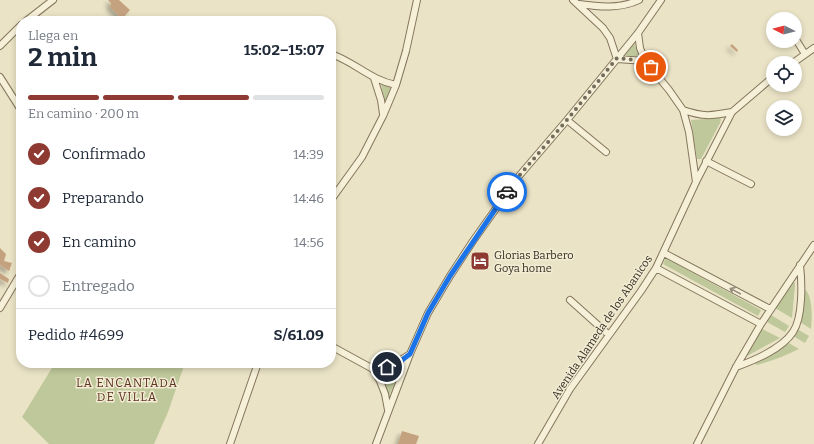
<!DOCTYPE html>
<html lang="es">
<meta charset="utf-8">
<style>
body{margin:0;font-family:Bitter,serif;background:#f6f6f7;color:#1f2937;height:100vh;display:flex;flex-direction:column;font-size:15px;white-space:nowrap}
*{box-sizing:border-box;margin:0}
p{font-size:13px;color:#747a83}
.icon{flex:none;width:22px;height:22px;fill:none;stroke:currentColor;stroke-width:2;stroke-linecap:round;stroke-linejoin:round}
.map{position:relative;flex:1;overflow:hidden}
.sheet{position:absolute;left:16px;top:16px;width:320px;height:352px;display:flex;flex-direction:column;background:#fff;border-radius:16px;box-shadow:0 2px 6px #0003}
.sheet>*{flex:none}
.needle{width:26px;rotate:276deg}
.fabs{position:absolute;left:766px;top:12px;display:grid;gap:8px}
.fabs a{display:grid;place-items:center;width:36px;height:36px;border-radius:50%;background:#fff;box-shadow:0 2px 6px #0003;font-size:20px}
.pin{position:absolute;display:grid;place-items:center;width:34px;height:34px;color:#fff;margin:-17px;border:2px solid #fff;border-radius:50%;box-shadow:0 1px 4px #0007}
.courier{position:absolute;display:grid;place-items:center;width:40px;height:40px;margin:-20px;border:3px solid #1a73e8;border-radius:50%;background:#fff;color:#222;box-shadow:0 1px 5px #0007}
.summary em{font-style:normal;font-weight:700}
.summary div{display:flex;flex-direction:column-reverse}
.summary{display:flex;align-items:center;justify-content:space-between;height:68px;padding:0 12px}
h1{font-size:26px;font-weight:700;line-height:30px}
.bar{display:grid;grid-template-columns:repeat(4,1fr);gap:6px 4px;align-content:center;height:48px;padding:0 12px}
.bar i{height:5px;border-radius:3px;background:#e0e1e3}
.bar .on{background:#8e3a32}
.bar p{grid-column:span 4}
.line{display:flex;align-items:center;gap:10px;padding:0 12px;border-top:1px solid #e0e1e3}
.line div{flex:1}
ol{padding:0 12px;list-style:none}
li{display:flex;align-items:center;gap:12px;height:44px}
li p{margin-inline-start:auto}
li .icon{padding:4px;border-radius:50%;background:#8e3a32;color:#fff;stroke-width:4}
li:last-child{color:#747a83}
li i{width:22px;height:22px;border:2px solid #e0e1e3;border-radius:50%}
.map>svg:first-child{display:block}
</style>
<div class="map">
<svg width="814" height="444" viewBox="0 0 814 444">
<defs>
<filter id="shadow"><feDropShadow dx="-3.5" dy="3.5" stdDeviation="2" flood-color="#0004"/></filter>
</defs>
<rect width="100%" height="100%" fill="#eae3c6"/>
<path fill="#bec89a" d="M634 42 639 57 624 55 623 54Z
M381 84 391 88 385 102Z
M719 118 721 119 720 123 701 159H697L691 120Z
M666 258 761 310 758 316 663 264Z
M793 282 795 283V285L792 318 775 308Z
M806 290C813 300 812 317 811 329L800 322 803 304 805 291Z
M771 315 789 326 785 332 767 322Z
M762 329 780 338 745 357V356Z
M797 329 809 336 805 343 793 336Z
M787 342 799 349C785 356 772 361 757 365L755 364 778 350Z
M55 363H185L168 412 154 444H49L22 417Z
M403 364 389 396 379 374Z"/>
<path fill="#c5a27f" filter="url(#shadow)" d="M108 0H119L130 10 122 19 110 7 111 3Z
M732 44 738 50 737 52 730 46Z
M0 248 6 254 4 261 12 263 9 271 0 265Z
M0 273 9 279 8 283 0 279Z
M402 431 419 436 416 444H398Z"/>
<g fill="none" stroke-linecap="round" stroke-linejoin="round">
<defs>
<path id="street" d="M573 0 603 28 610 38 617 59 645 61
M579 4C600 7 620 9 639 0
M26 21 53 0
M638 33 640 48 645 61 669 90 683 110 689 132 696 182
M795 38 805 54
M0 46 21 25
M331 54C355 62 370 80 396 85
M793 63 814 48
M0 77 21 110
M374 78 381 100 383 114
M683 110C704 117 710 116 732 112
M567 120 606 152
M706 161 751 184
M331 200 362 157 383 116 396 85 406 51 417 0
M664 253 770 309
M656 268 761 324
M570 300 609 335
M0 308 21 273
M331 346 373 369 380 381 385 394 388 410
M736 367C755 360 782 349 793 332 803 317 802 283 800 265
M373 369C388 367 398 363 410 354
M230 444 258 363
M376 444 410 354 428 313 450 276 473 241 519 176 567 120 638 33 661 0
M538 444 570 389 641 291 656 268 696 182 732 112 773 77
M697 444 736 367 761 324 814 245"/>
</defs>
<use href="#street" stroke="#84755d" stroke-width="8"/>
<use href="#street" stroke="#f6f0d8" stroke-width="6"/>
</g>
<defs><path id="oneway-shaft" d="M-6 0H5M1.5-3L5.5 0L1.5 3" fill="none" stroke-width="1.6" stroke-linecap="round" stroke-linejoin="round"/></defs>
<use stroke="#968e7c" href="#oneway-shaft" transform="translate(735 291) rotate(-152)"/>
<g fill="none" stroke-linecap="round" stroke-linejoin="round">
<path stroke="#746c5a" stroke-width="4" stroke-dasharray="0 7.2" d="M507 192 519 176 567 120 617 58 645 61 651 67"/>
<path stroke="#1a73e8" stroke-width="5" d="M387 367 398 363 410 354 428 313 450 276 507 192"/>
</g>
<defs>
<symbol id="hotel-square" viewBox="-11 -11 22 22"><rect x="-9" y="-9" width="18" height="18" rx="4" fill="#8e3a32" stroke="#f2ecd4"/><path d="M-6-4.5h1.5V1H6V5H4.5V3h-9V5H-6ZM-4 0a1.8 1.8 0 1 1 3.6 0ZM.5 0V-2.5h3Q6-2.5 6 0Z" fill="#fff"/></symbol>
</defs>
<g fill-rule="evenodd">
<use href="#hotel-square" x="469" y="250" width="22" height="22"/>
</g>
<g text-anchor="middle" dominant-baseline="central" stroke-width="3" stroke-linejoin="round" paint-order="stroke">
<g font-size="11" fill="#352c20" stroke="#f2ecd4" text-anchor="start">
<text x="494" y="255">Glorias Barbero<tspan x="494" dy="13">Goya home</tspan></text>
</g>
<g font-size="11" fill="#352c20" stroke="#f2ecd4">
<text transform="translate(602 327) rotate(-56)">Avenida Alameda de los Abanicos</text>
</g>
<g font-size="12" letter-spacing="1" fill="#5e3423" stroke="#f2ecd4">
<text x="127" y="383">LA ENCANTADA<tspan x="127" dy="14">DE VILLA</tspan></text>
</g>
</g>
</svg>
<div class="fabs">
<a><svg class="needle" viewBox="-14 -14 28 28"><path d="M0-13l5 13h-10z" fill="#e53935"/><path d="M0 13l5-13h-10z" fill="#747a83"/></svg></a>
<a><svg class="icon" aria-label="locate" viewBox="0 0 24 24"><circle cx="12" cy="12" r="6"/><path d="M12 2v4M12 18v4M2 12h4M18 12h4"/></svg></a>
<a><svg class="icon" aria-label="layers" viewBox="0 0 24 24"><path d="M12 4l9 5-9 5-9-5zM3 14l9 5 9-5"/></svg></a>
</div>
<div class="pin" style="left:651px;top:67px;background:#ea580c"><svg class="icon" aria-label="bag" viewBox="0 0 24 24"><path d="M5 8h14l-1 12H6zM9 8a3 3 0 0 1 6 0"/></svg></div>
<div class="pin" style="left:387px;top:367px;background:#1f2937"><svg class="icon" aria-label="home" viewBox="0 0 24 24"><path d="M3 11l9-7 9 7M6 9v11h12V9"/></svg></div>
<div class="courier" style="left:507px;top:192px"><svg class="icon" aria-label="car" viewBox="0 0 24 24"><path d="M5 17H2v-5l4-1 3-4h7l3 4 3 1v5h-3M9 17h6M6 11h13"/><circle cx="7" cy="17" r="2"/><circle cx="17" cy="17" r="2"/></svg></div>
<section class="sheet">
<div class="summary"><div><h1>2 min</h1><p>Llega en</p></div><em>15:02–15:07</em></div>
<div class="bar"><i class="on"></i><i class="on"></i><i class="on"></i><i></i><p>En camino · 200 m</p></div>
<ol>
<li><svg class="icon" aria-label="check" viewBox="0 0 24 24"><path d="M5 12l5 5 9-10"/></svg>Confirmado<p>14:39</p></li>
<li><svg class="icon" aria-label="check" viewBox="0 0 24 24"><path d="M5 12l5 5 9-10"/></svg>Preparando<p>14:46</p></li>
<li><svg class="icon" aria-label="check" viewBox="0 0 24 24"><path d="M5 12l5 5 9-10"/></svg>En camino<p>14:56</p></li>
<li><i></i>Entregado</li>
</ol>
<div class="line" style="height:52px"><div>Pedido #4699</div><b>S/61.09</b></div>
</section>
</div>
